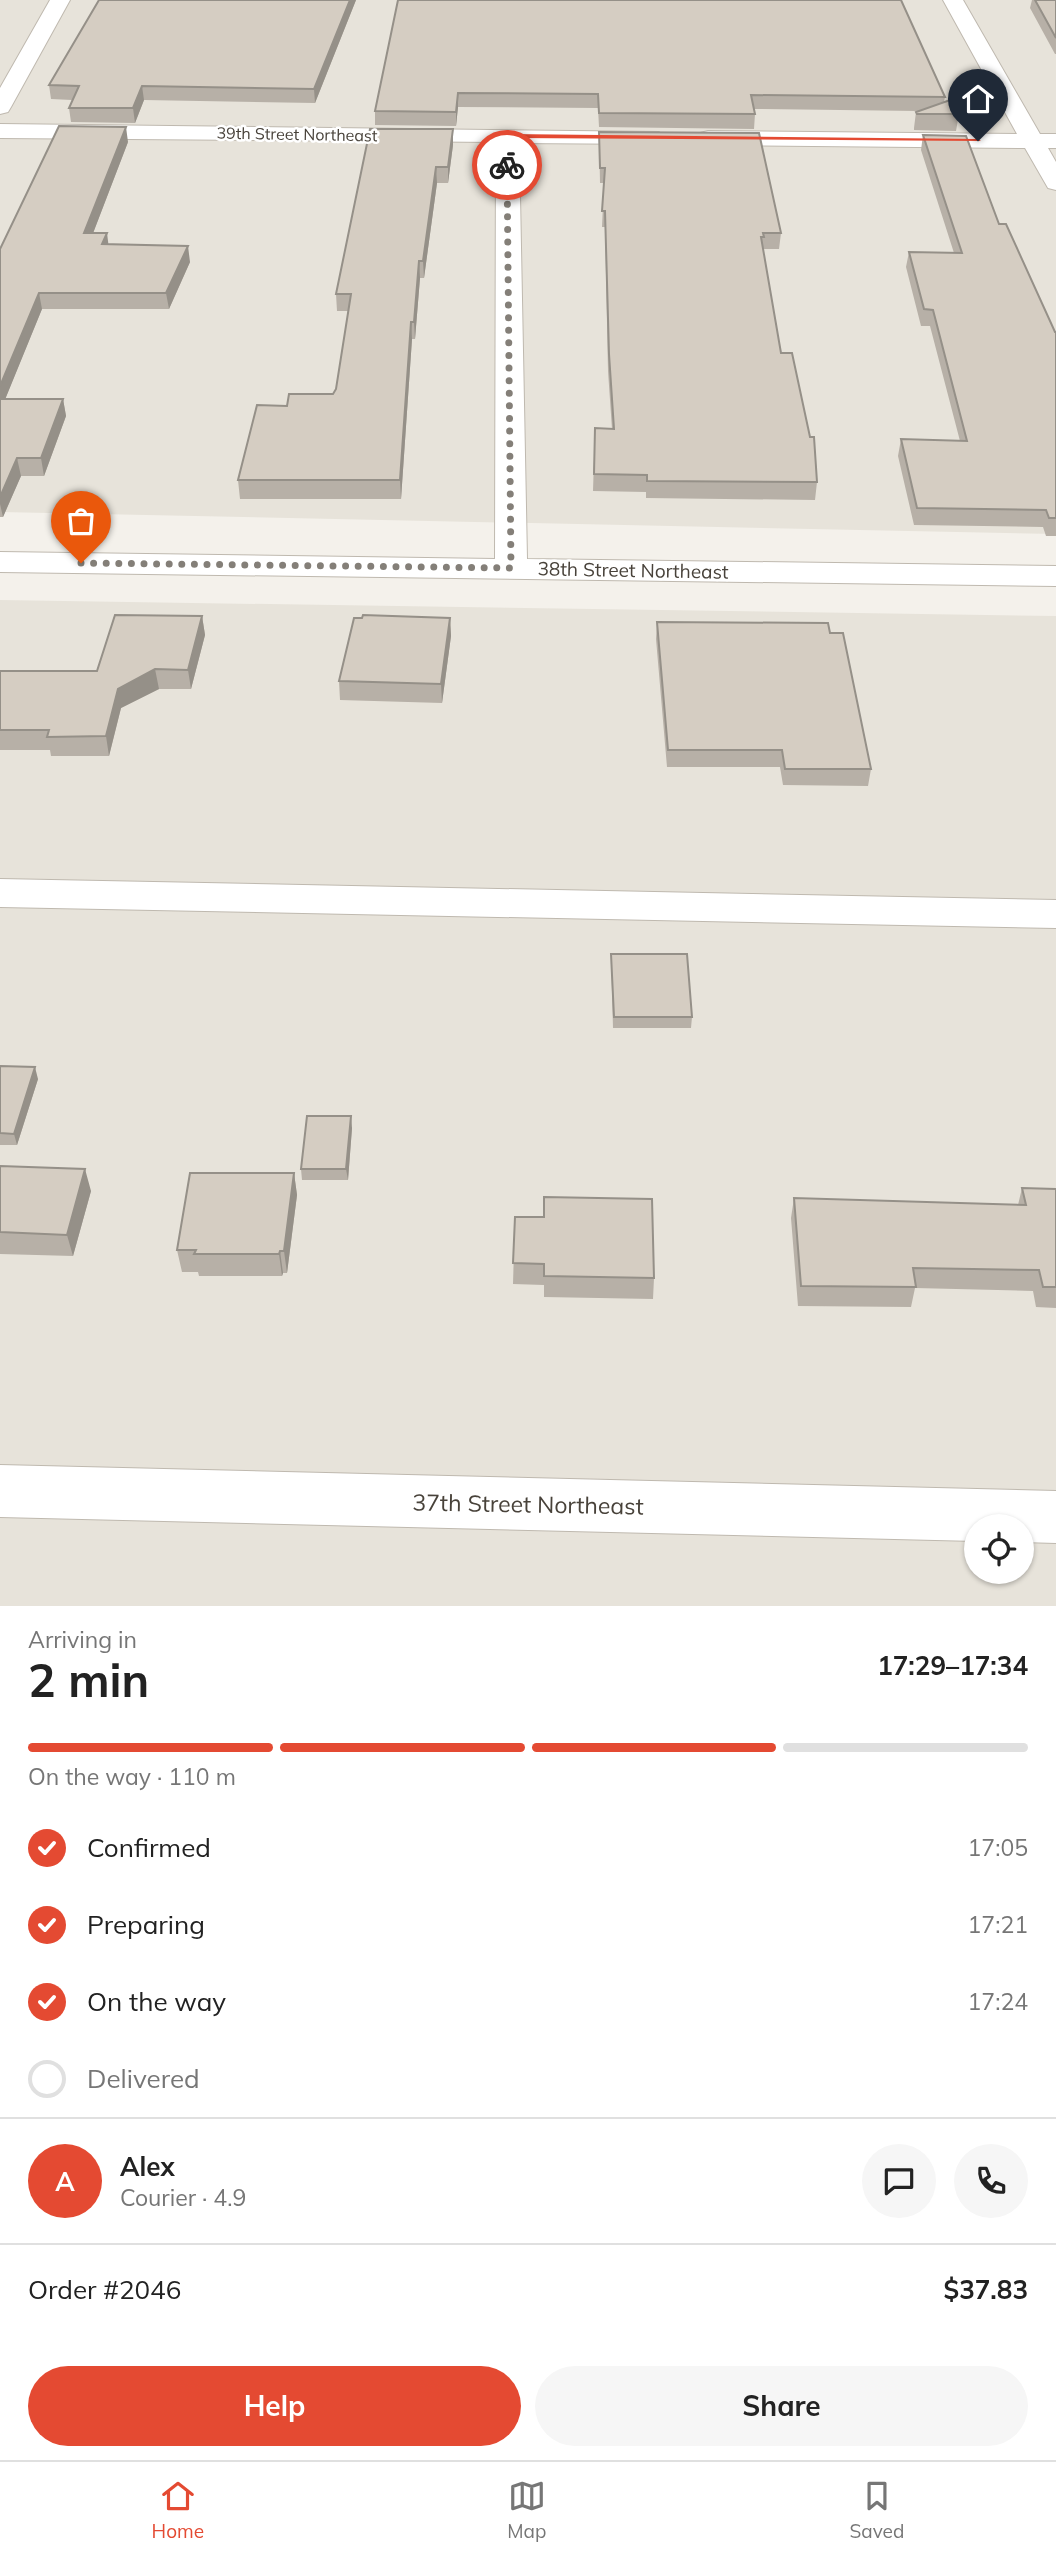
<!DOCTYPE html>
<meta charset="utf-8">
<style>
body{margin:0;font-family:Mulish,sans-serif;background:#f6f6f6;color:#222;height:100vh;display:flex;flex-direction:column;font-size:26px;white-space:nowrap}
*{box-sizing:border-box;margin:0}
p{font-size:23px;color:#767676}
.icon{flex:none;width:38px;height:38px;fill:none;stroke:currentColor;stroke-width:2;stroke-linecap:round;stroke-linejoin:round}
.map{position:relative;height:1606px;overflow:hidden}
.sheet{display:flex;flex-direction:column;background:#fff;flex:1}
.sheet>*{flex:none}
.controls{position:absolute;left:964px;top:1514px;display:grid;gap:14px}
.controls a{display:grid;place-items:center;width:70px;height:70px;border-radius:50%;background:#fff;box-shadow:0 2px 5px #0004;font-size:35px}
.pin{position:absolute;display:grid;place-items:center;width:60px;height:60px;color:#fff;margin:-72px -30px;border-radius:50% 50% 50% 0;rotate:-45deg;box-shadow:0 0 7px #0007}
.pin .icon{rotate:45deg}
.courier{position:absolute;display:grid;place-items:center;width:70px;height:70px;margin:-35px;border:5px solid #e44a32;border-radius:50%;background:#fff;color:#222;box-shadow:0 2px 9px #0007}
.head em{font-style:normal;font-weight:700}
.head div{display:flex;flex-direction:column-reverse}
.head{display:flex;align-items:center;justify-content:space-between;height:119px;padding:0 28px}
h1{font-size:46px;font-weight:700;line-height:52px}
.bar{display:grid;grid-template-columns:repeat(4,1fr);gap:10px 7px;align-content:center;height:84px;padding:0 28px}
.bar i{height:9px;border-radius:5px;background:#e0e0e0}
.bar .active{background:#e44a32}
.bar p{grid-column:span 4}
.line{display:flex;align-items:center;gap:18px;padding:0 28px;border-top:2px solid #e0e0e0}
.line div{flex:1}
.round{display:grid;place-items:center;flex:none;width:74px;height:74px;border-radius:37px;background:#f6f6f6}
ol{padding:0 28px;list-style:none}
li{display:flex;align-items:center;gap:21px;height:77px}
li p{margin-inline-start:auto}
li .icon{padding:7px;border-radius:50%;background:#e44a32;color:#fff;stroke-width:4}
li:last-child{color:#767676}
li i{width:38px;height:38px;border:4px solid #e0e0e0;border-radius:50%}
.action{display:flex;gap:14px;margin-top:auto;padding:14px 28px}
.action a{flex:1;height:80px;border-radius:42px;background:#e44a32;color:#fff;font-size:28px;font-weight:700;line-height:80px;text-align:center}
.action a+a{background:#f6f6f6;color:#222}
.menu{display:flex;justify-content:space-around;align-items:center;height:98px;border-top:2px solid #e0e0e0;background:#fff;font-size:19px;color:#767676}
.menu a{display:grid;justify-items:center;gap:4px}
.menu .active{color:#e44a32}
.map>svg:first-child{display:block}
</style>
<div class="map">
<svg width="1056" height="1606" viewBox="0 0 1056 1606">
<rect width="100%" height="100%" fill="#f4f1eb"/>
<path fill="#e7e3da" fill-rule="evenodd" d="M0 0H1056V534L0 512Z
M0 600 1056 616V1606H0ZM976 1526H1022V1572H976Z"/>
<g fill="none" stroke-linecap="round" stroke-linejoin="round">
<defs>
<path id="minor" d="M50 0H70L11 107 8 112 0 114V88Z
M943 0H963L1040 134H1056V148H1048L1056 162V190L1048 188 1025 148 708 145 700 143 697 138 700 133 708 131 1017 134Z
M0 124 659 132 662 137 659 142 651 144 519 143 527 559 1056 566V586L0 572V552L495 559 496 142 0 138Z
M0 879 1056 900V928L0 907Z
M0 1465 1056 1491V1543L1022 1542V1526H976V1541L0 1517Z"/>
</defs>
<use href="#minor" stroke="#bfb9af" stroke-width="2"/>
<use href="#minor" fill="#fff" fill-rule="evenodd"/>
</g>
<path fill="#b7b0a7" d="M99 0H356L315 103 144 100 135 123 71 122 69 108 72 100 51 99 49 85Z
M398 0 945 97 944 102 959 114 956 131 914 130V128L916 112 919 111 754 109 755 114 754 129 599 127 598 108 458 107 456 126 375 125V111Z
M1032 0H1056V54H1055L1030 8Z
M599 132 781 233 779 249H763L781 353 817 482 815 500 646 498V492L593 491 595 428 612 429 608 371 605 227H602L604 183H600Z
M923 135 999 224 1055 332H1056V536H1046L1043 527 914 525 898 456 901 439 960 441 930 326H921L906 267 909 252 954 253 921 150Z
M128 142 93 233 108 244 190 262 169 309H42L5 399H63L66 416 44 476H21L3 517H0V249Z
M453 145 448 183H437L424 278H420L415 339H412L401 499H240L238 480 287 406 333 394 336 389 348 311H337L336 294Z
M202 616 205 635 191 689H159L121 708 109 756H51L50 750H0V671H97Z
M450 618 451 636 442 703 340 700 339 681Z
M657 622 871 769 868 786 783 785 780 767H667L656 639Z
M611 954 692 1017 691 1028H613Z
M0 1066 38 1079 17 1145H0Z
M352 1128 348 1180H302L301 1169Z
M0 1166 91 1191 73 1256 0 1254Z
M294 1173 297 1195 287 1273H283L282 1276H199L198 1272H182L177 1250Z
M1022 1188 1056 1189V1308L1036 1307 1033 1291 915 1288 911 1307 798 1306 791 1218 794 1198 1018 1205Z
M515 1217 654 1278 653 1299 544 1297V1285L513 1284Z"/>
<path fill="#959088" d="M350 0H356L315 103 314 89Z
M142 86 144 100 135 123 133 108Z
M458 93V107L456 126V112Z
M126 127 128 142 87 249 84 233Z
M453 129V145L448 183V167Z
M436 167 437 183 424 278 423 261Z
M107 233 109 249 102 244Z
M188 246 190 262 169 309 166 293Z
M419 261 420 278 415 339 414 322Z
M39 293 42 309 0 412V386Z
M411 322 412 339 401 499 400 480Z
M63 399 66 416 44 476 41 458Z
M17 458 21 476 3 517 0 504V497Z
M202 616 205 635 191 689 188 670Z
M450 618 451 636 442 703 441 684Z
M155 669 159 689 121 708 109 756 106 736 118 689Z
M35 1067 38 1079 17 1145 14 1134Z
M351 1116 352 1128 348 1180 346 1169Z
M85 1169 91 1191 73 1256 67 1235Z
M294 1173 297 1195 287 1273 284 1251Z
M280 1251 283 1273 282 1276 279 1254Z"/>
<path fill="#d5cdc2" stroke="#959088" stroke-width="2" d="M99 0H350L314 89 142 86 133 108H69L79 86 49 85Z
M398 0H901L945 97 751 95 755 114 599 113 598 94 458 93 456 112 375 111Z
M1035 0H1056V38Z
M953 99 959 114H917L916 112Z
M59 126 126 127 84 233H107L102 244 188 246 166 293H39L0 386V249Z
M370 129H453L448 167H436L423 261H419L414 322H411L400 480H238L257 405 287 406 289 394H333L336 389 351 294H336Z
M599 132 759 133 781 233H763L764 237H761L781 353H792L810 437H814L817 482 647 481V475L594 474 595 428 614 429 609 354 605 211H602L605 168H600Z
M923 135 966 136 999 224H1006L1055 332H1056V518H1049L1046 510 917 508 901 439 967 441 933 310 924 309 909 252 962 253Z
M0 399H63L41 458H17L0 497Z
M115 615 202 616 188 670 155 669 118 689 106 736 47 737 49 730H0V671H97Z
M363 615 450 618 441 684 339 681 354 618H362Z
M657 622 828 623 830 633H843L871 769H785L782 750H668Z
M611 954H687L692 1017H614Z
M0 1066 35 1067 14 1134 0 1133Z
M307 1116H351L346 1169H301Z
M0 1166 85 1169 67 1235 0 1232Z
M190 1173H294L284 1251H280L279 1254H194L196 1250H177Z
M1022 1188 1056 1189V1287H1043L1039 1270 913 1268 916 1287 801 1286 794 1198 1026 1205Z
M544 1197 652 1199 654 1278 544 1276V1264L513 1263 515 1217H544Z"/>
<path fill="#e44a32" d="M505 134 978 139 981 141 510 138 511 165 507 167 504 165Z"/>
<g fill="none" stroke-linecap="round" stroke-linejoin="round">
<path stroke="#847f78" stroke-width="7" stroke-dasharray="0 12.6" d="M81 563 511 568 507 165"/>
</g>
<g text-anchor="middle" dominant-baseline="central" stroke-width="5" stroke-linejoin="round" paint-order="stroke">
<g font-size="16" fill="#48423a" stroke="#fff">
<text transform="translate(297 134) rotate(1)">39th Street Northeast</text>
</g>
<g font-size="19" fill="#48423a" stroke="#fff">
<text transform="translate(633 570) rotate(1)">38th Street Northeast</text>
</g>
<g font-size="23" fill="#48423a" stroke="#fff">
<text transform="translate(528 1504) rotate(1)">37th Street Northeast</text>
</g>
</g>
</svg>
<div class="controls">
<a><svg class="icon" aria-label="locate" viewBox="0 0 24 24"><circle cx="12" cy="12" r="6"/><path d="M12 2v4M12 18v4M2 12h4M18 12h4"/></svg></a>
</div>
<div class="pin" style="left:81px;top:563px;background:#ea580c"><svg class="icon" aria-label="bag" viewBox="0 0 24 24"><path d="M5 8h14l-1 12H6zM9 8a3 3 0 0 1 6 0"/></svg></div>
<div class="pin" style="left:978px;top:141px;background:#1f2937"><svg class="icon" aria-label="home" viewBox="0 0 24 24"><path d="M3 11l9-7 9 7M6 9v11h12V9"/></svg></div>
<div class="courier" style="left:507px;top:165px"><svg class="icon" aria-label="bike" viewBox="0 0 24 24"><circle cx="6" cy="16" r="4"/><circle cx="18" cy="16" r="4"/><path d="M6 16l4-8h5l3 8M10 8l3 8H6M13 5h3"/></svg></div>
</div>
<section class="sheet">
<div class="head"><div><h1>2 min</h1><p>Arriving in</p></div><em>17:29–17:34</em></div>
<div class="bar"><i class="active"></i><i class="active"></i><i class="active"></i><i></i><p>On the way · 110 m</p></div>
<ol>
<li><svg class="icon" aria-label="check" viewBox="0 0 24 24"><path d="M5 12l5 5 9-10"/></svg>Confirmed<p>17:05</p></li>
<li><svg class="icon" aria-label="check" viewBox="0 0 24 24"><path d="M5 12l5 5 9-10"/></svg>Preparing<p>17:21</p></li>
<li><svg class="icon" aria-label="check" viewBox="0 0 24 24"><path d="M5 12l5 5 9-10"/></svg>On the way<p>17:24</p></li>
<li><i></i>Delivered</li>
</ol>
<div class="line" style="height:126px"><b class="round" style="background:#e44a32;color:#fff">A</b><div><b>Alex</b><p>Courier · 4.9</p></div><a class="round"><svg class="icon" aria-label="chat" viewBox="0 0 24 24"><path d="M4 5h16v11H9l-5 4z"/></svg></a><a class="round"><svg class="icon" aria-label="phone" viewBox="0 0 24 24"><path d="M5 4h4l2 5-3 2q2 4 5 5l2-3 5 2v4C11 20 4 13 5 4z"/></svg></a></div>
<div class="line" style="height:91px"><div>Order #2046</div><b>$37.83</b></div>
<div class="action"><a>Help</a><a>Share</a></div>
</section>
<nav class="menu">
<a class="active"><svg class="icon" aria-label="home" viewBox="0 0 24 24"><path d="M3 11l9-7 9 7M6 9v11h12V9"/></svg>Home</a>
<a><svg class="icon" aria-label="map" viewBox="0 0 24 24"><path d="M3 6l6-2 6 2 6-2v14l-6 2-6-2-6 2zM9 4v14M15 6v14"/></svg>Map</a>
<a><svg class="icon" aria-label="saved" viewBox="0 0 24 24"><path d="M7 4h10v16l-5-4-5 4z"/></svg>Saved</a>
</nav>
